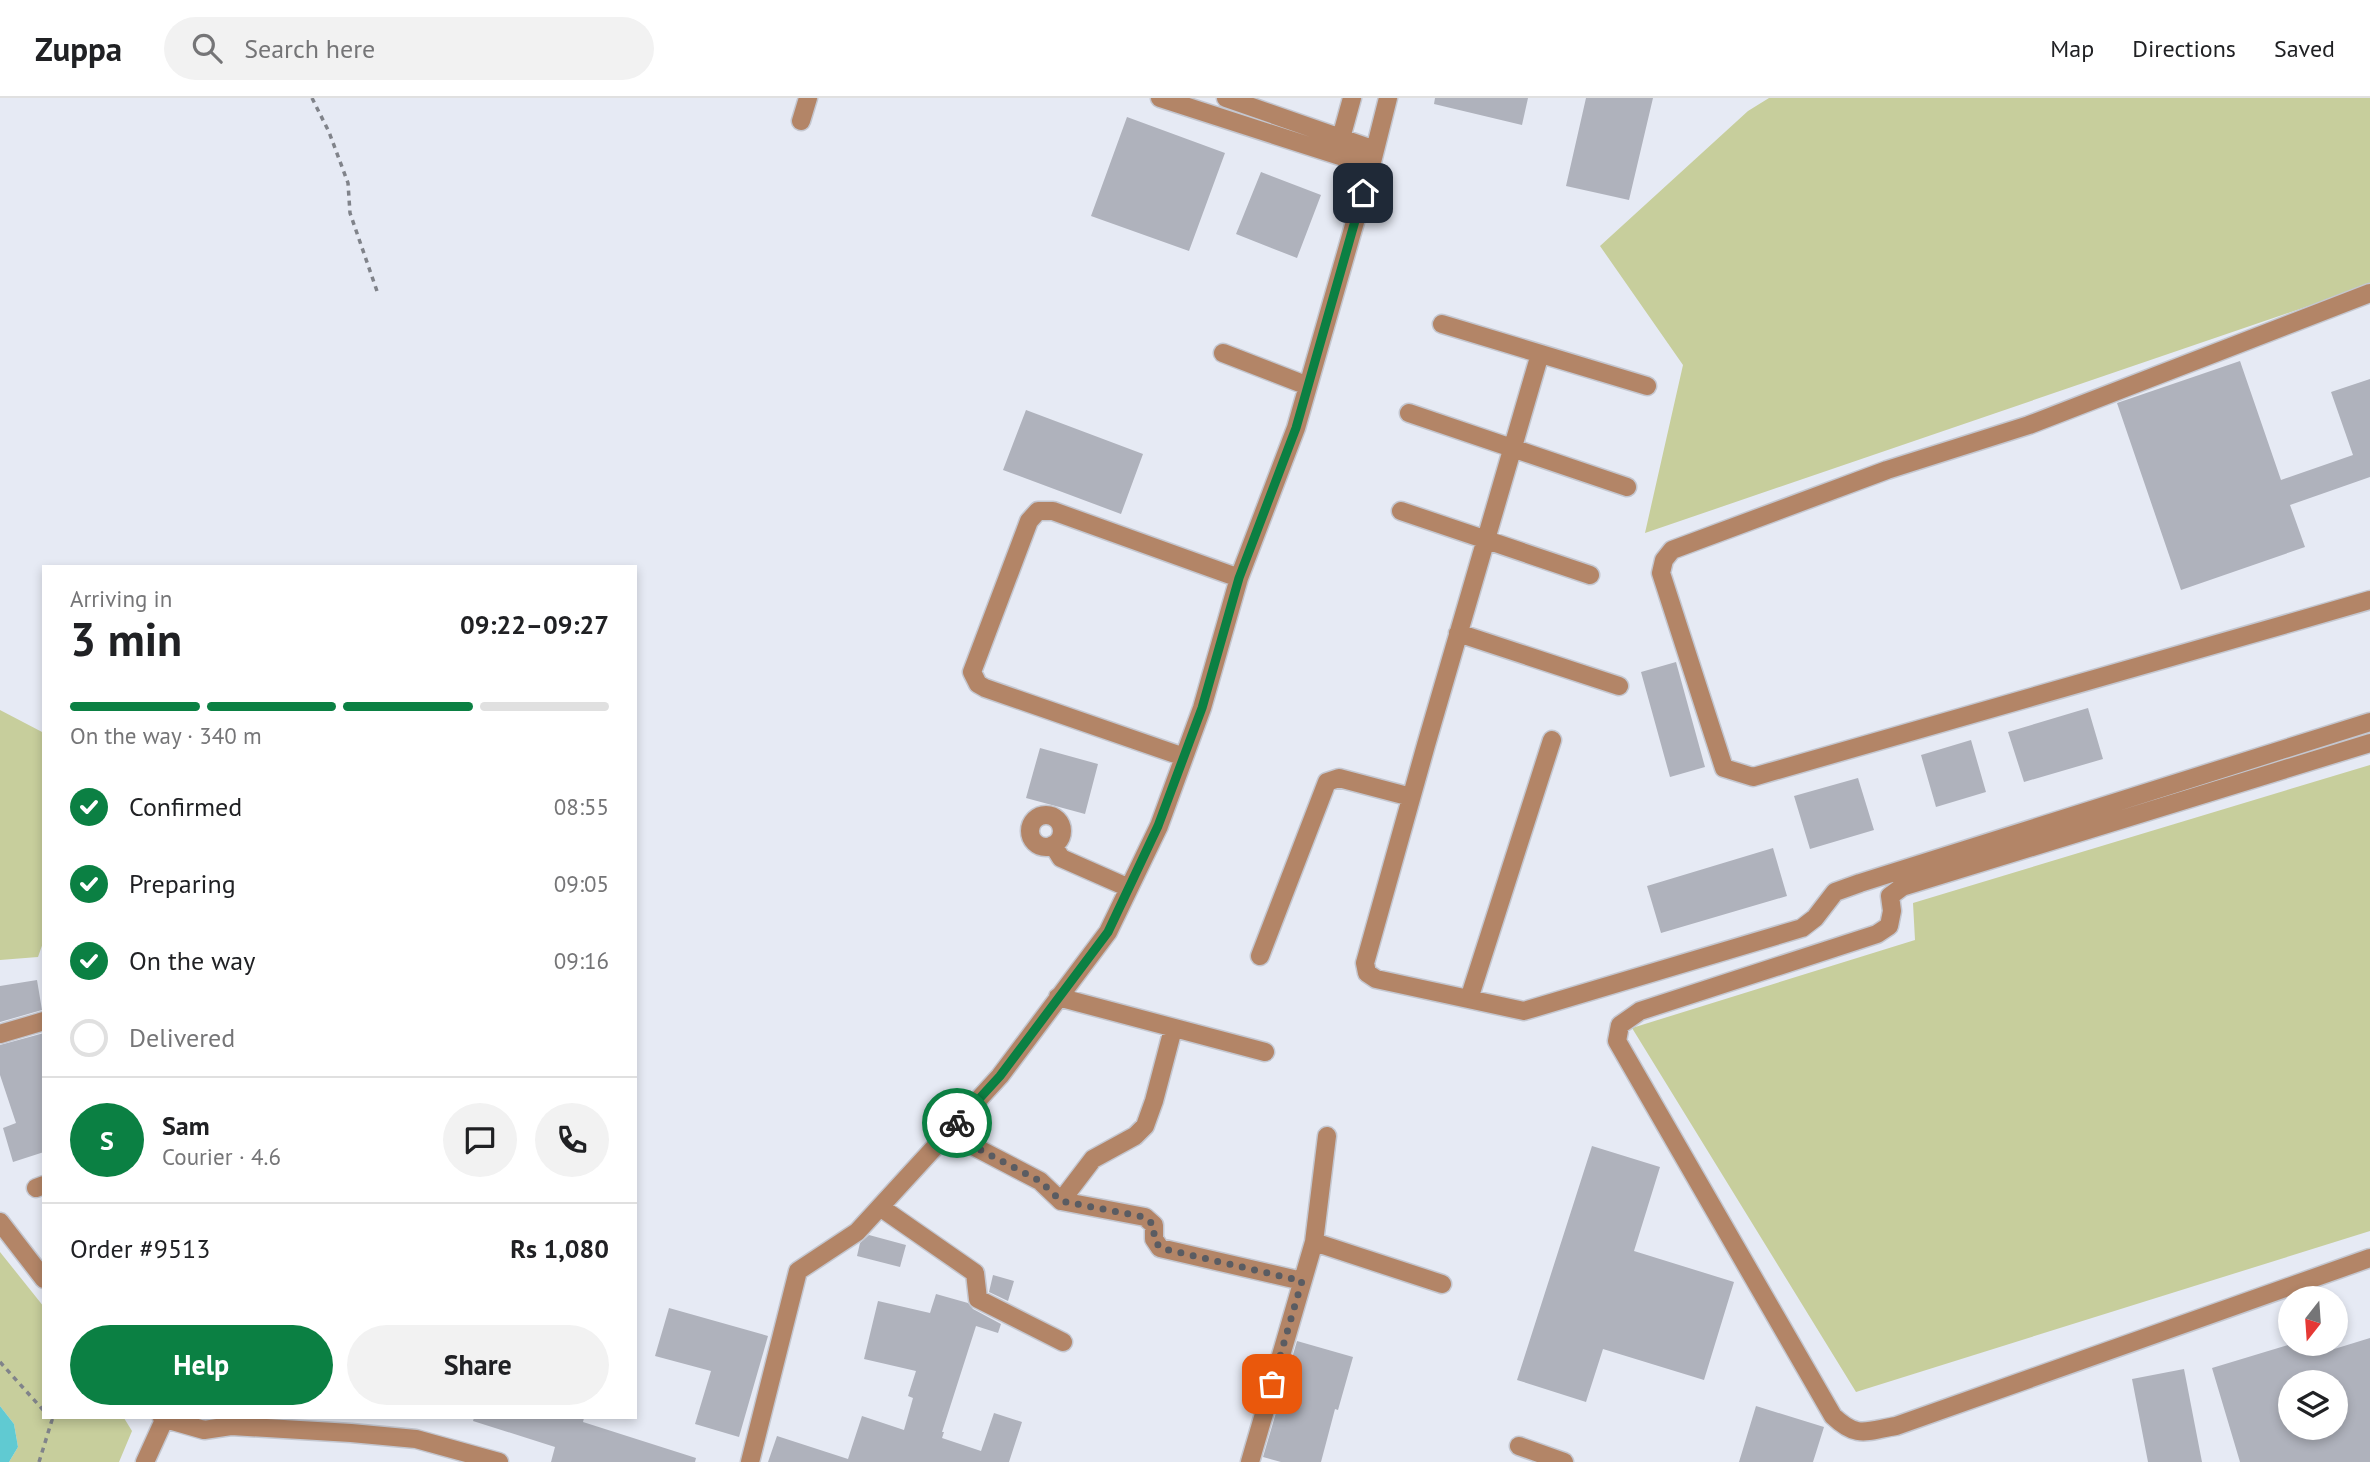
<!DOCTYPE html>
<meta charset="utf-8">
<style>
body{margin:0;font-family:"PT Sans",sans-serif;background:#f2f2f2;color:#202124;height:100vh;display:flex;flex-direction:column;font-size:26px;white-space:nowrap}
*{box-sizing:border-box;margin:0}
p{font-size:23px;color:#757577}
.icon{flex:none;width:38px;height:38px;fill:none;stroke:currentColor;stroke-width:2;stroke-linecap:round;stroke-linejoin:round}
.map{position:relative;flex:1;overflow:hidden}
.details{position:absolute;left:42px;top:467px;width:595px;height:854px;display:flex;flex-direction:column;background:#fff;border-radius:0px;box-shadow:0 4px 10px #0003}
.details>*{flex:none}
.needle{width:46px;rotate:197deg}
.tools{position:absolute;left:2278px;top:1188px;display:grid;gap:14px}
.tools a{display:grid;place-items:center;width:70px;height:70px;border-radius:50%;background:#fff;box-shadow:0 4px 10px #0003;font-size:35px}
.pin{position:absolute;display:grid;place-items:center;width:60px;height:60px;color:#fff;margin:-30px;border-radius:14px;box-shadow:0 4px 10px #0006}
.courier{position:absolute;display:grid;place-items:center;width:70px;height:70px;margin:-35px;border:5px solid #0b8043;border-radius:50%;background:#fff;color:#222;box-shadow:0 2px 9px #0007}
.overview em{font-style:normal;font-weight:600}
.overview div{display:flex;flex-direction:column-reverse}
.overview{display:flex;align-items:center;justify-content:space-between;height:119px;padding:0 28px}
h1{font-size:46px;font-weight:600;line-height:52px}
.bar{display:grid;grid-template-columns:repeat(4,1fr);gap:10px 7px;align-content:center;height:84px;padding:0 28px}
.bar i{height:9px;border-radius:5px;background:#e0e0e0}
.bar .on{background:#0b8043}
.bar p{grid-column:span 4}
.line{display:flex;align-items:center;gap:18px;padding:0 28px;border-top:2px solid #e0e0e0}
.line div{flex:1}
.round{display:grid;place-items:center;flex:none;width:74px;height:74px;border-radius:37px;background:#f2f2f2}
ol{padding:0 28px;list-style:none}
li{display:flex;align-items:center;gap:21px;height:77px}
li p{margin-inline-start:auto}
li .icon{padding:7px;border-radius:50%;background:#0b8043;color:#fff;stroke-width:4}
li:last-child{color:#757577}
li i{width:38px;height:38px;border:4px solid #e0e0e0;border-radius:50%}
.button{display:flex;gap:14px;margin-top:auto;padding:14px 28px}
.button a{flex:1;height:80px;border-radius:42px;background:#0b8043;color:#fff;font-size:28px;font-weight:600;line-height:80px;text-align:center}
.button a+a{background:#f2f2f2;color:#202124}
header{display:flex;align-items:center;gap:42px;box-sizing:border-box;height:98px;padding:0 35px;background:#fff;border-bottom:2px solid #e0e0e0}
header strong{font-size:33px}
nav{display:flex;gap:38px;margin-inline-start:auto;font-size:24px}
.search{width:490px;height:63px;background:#f2f2f2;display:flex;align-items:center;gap:18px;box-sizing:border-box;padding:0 24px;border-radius:38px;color:#757577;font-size:26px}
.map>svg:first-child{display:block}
</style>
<header>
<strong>Zuppa</strong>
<div class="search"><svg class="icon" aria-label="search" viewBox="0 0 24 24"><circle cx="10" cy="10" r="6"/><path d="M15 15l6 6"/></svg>Search here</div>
<nav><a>Map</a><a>Directions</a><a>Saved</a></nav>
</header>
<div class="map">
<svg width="2370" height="1364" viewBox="0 0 2370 1364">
<rect width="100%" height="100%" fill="#e6eaf4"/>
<path fill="#c7ce9c" d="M1769 0H2370V187L1645 435 1683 267 1600 148 1748 13Z
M0 612 44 635V842L38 859 0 862Z
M2370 667V1133L1856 1294 1632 930 1915 842 1913 805Z
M0 1154 44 1209V1320H124L132 1333 119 1364H9L18 1349 14 1326 0 1308Z"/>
<path fill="#60cad2" d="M0 1308 14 1326 18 1349 9 1364H0Z"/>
<path fill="#afb2bc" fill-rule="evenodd" d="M1435 0H1528L1522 27 1434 6Z
M1586 0H1653L1629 102 1566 88Z
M1127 19 1225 55 1189 153 1091 118Z
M1261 74 1321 97 1297 160 1236 136Z
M2240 263 2281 382 2353 357 2331 294 2370 281V379L2290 407 2305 449 2181 492 2117 305Z
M1026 312 1143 356 1121 416 1003 372Z
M1676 564 1705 669 1670 679 1641 574Z
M2088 610 2103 661 2024 684 2008 634Z
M1971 642 1986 694 1936 709 1921 657Z
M1040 650 1098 666 1085 716 1026 700Z
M1858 680 1874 732 1810 751 1794 698Z
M1773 750 1787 798 1661 835 1647 788Z
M37 882 42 912 0 924V888Z
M44 935V1054L13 1064 3 1030 16 1025 0 977V947Z
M1592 1048 1660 1069 1634 1153 1734 1184 1704 1282 1603 1251 1586 1304 1517 1282Z
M869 1137 906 1147 900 1169 857 1158 860 1145Z
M993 1177 1014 1183 1008 1203 989 1194Z
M936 1196 968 1205 973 1211 1001 1226 998 1235 976 1228 942 1334H944L942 1340 981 1353 994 1315 1022 1324 1009 1364H847L862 1318 904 1332 913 1300 908 1298 916 1273 864 1261 878 1203 930 1215Z
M669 1210 768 1238 739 1339 695 1326 711 1273 655 1258Z
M2370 1240V1364H2240L2212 1270 2291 1246H2315L2318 1256ZM2291 1284H2336V1330H2291Z
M1297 1243 1353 1259 1338 1312 1335 1311 1321 1364H1281L1263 1359Z
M2184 1271 2202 1364H2148L2132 1281Z
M1756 1308 1824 1329 1813 1364H1739Z
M474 1320H584L583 1324 696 1360 695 1364H551L555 1349 473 1323Z
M777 1338 848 1361 847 1364H768Z"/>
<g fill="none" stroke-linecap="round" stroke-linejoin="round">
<defs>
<path id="minor" d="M1160 0 1371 68
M1226 0 1375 52
M801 23 808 0
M1341 40 1352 0
M2370 195 2029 327 1887 372 1672 452 1664 462 1661 475 1724 670 1753 679 2370 502
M1442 226 1647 288
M1223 255 1308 288
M1540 256 1426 647 1365 865 1367 875 1376 881 1524 913 1802 830 1815 820 1835 794 1860 785 2370 624
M1409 315 1627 389
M1401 413 1590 477
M1458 535 1619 588
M2370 645 1902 789 1890 798 1892 813 1889 828 1877 836 1640 913 1620 927 1617 943 1833 1318C1857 1341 1866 1333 1896 1328L2370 1160
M1184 659 985 590 978 586 972 574 1029 423 1038 413H1053L1239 480
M1030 733a16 16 0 1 1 32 0a16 16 0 1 1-32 0Z
M1053 747 1061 760 1129 790
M1260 858 1327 684 1339 680 1411 699
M1058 899 1265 954
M1469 901 1552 642
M0 936 44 923
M948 1035 1040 1083 1061 1103 1145 1119 1154 1127V1141L1160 1150 1302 1183
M36 1090 44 1087
M1061 1103 1093 1061 1135 1038 1145 1028 1154 1003 1173 931
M880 1109 975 1175 978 1201 1063 1244
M0 1124 44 1181
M1314 1144 1442 1186
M162 1320 204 1332 231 1328 351 1335 416 1341 499 1364
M1519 1348 1564 1364
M145 1364 165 1320
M750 1364 798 1173 857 1134 1000 978 1108 834 1159 728 1202 610 1239 480 1296 330 1371 68 1388 0
M1250 1364 1314 1144 1327 1038"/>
</defs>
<use href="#minor" stroke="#c4c7d0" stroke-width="21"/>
<path stroke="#80838a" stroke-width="3.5" stroke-dasharray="5 5" stroke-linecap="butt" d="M312 0 329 34 348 85 350 115 378 196
M0 1264 44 1313
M39 1364 52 1322 50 1320"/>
<use href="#minor" stroke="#b38567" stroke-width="18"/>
</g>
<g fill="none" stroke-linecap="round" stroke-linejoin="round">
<path stroke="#5a5c62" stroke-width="7" stroke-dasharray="0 12.6" d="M957 1025 948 1035 1040 1083 1061 1103 1144 1119 1154 1127V1141L1160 1150 1302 1183 1272 1286"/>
<path stroke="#0b8043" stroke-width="9" d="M957 1025 1000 978 1108 834 1158 728 1202 610 1239 480 1296 330 1363 95"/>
</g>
</svg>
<div class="tools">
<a><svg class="needle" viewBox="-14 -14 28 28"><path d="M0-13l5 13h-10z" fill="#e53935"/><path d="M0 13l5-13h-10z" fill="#757577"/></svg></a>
<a><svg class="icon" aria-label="layers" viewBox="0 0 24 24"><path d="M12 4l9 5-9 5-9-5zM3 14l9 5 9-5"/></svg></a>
</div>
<div class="pin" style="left:1272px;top:1286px;background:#ea580c"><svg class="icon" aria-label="bag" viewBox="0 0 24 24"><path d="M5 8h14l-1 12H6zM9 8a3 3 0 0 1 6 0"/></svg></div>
<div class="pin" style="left:1363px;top:95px;background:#1f2937"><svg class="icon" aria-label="home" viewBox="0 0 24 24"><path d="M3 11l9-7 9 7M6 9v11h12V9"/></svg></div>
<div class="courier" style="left:957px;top:1025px"><svg class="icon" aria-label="bike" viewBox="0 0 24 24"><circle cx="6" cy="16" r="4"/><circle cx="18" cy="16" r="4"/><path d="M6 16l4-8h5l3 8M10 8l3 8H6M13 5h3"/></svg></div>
<section class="details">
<div class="overview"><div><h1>3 min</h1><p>Arriving in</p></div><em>09:22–09:27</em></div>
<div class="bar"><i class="on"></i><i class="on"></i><i class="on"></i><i></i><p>On the way · 340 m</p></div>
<ol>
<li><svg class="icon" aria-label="check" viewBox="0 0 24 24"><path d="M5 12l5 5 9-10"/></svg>Confirmed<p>08:55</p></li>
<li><svg class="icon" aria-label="check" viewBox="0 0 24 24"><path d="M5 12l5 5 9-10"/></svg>Preparing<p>09:05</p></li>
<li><svg class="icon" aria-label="check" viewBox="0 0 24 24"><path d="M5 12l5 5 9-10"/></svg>On the way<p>09:16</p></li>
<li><i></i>Delivered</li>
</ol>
<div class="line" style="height:126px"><b class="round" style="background:#0b8043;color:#fff">S</b><div><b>Sam</b><p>Courier · 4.6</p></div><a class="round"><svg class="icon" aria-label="chat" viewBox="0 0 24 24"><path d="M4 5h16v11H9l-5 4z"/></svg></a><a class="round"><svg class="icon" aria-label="phone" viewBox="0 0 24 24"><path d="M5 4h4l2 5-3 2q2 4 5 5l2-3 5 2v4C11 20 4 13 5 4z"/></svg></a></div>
<div class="line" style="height:91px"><div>Order #9513</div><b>Rs 1,080</b></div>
<div class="button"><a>Help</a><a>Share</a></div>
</section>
</div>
